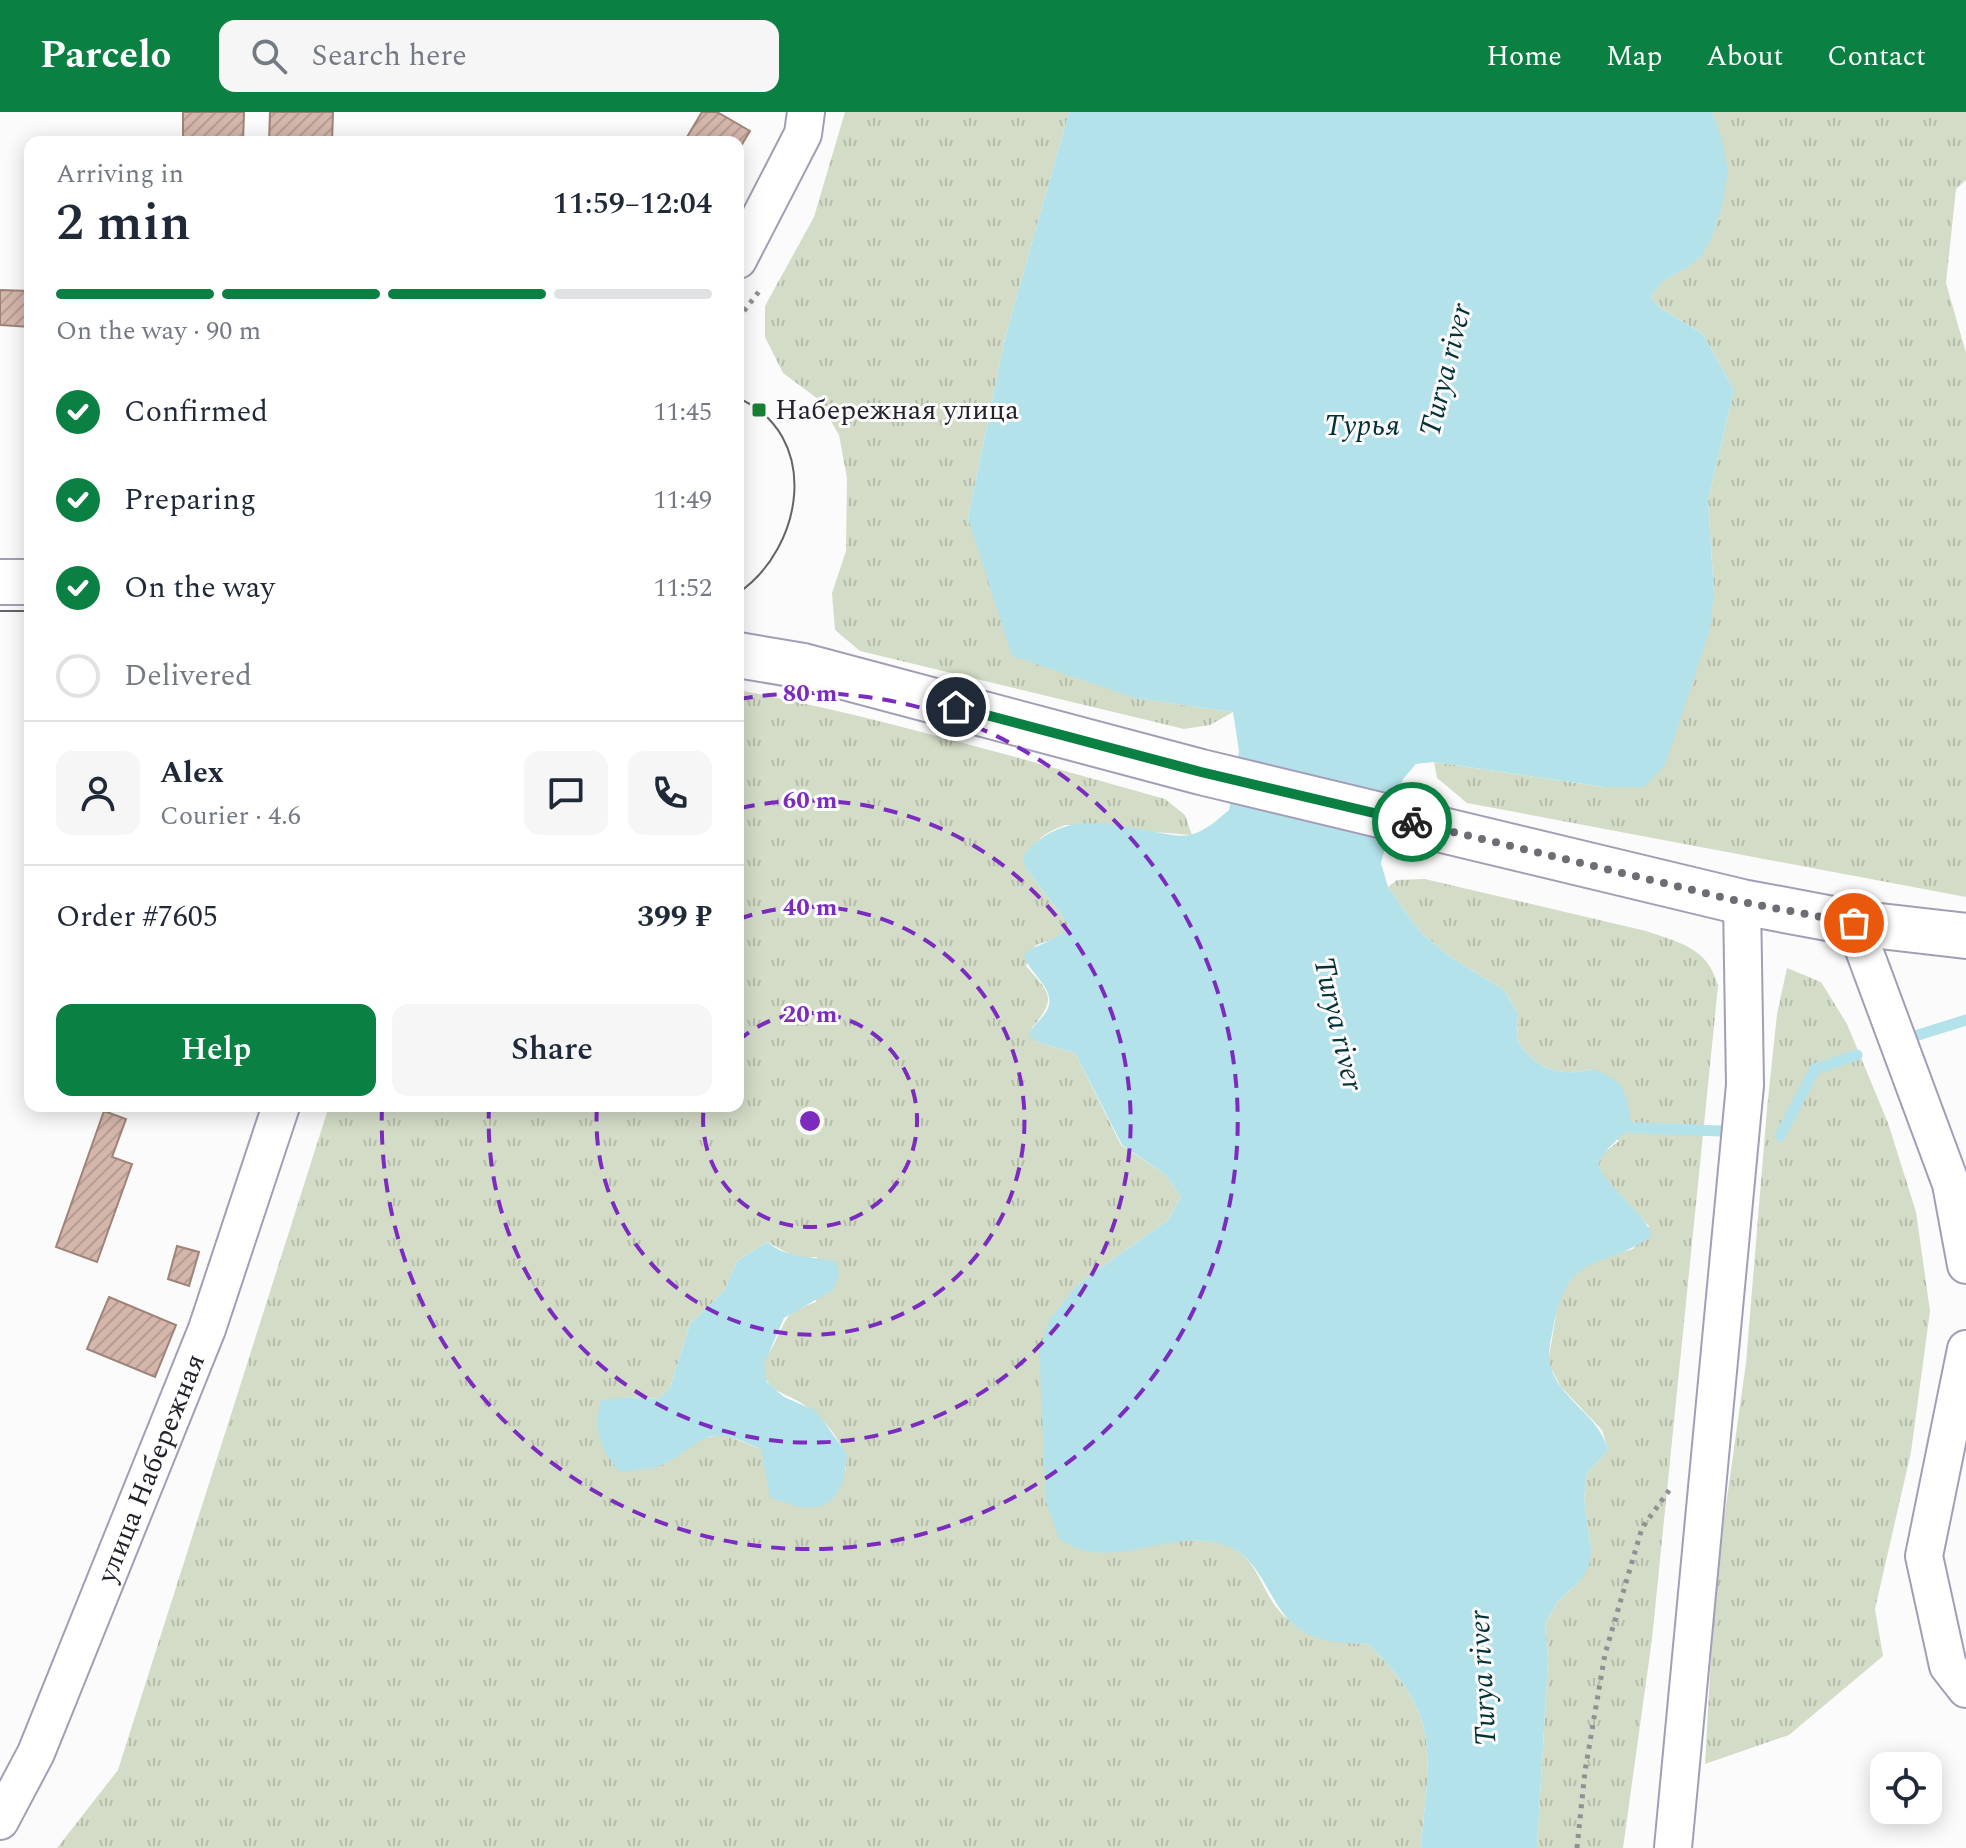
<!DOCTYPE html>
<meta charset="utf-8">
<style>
body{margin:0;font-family:Spectral,serif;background:#f6f6f7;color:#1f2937;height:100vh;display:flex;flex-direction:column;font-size:30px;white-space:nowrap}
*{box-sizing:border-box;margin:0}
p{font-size:26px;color:#747a83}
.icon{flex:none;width:44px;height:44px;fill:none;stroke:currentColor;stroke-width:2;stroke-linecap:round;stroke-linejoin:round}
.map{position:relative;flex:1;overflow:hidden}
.drawer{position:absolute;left:24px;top:24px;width:720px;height:976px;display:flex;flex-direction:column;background:#fff;border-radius:16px;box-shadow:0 4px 20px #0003}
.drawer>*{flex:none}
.buttons{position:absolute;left:1870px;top:1640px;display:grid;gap:16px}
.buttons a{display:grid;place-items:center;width:72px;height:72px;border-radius:16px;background:#fff;box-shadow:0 4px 20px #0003;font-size:40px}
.pin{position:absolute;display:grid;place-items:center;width:68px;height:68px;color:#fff;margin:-34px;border:4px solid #fff;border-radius:50%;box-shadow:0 2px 8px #0007}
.courier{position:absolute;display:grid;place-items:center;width:80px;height:80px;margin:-40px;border:6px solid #0b8043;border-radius:50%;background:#fff;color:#222;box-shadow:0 2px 10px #0007}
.summary em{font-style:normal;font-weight:600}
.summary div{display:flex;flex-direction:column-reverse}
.summary{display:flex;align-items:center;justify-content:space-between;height:136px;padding:0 32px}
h1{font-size:52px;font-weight:600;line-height:60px}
.bar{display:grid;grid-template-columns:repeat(4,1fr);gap:12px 8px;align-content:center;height:96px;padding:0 32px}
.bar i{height:10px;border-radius:6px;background:#e0e1e3}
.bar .on{background:#0b8043}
.bar p{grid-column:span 4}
.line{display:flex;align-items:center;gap:20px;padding:0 32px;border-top:2px solid #e0e1e3}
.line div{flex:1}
.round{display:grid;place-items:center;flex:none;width:84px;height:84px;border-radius:16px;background:#f6f6f7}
ol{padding:0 32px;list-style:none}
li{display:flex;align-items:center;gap:24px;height:88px}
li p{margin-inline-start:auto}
li .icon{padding:8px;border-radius:50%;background:#0b8043;color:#fff;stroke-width:4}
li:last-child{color:#747a83}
li i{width:44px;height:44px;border:4px solid #e0e1e3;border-radius:50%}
.primary-button{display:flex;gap:16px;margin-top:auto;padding:16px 32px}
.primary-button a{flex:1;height:92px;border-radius:16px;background:#0b8043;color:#fff;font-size:32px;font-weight:600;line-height:92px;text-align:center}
.primary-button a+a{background:#f6f6f7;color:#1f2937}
header{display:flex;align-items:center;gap:48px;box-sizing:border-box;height:112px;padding:0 40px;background:#0b8043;color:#fff}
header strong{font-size:38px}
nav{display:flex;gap:44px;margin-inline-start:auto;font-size:28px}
.search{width:560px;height:72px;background:#f6f6f7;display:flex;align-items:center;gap:20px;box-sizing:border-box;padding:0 28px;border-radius:16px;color:#747a83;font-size:30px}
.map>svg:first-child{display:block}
</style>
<header>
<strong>Parcelo</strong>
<div class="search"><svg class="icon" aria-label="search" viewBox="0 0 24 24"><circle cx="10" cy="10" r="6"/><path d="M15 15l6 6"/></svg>Search here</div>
<nav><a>Home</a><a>Map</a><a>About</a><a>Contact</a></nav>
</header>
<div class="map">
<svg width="1966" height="1736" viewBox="0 0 1966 1736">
<defs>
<pattern id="grass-tufts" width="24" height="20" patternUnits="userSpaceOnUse" patternTransform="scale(2)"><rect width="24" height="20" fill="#d3dcc7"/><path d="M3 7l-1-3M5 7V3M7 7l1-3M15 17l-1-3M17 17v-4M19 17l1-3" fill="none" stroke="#b5bcab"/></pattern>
<pattern id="building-hatch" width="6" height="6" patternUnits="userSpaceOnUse" patternTransform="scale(2)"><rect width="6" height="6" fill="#d4b6aa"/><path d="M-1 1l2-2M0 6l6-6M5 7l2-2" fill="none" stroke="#b69c92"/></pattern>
</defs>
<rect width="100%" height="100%" fill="#fbfbfb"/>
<path fill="url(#grass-tufts)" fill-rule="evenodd" d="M845 0H1069L1005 226 968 406 991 470 1111 575 1136 586 1233 600 1210 613 1184 617 860 539 835 518 832 481 846 439 847 366 839 323 818 287 783 261 765 225V194L814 105Z
M1713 0H1966V68L1956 77 1946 171 1966 241V785L1467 691 1437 666 1434 650 1604 675H1644L1714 480 1708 388 1734 278 1703 222 1660 196 1651 186 1656 174 1697 148 1712 124 1727 58Z
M738 578C882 605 1024 648 1165 687L1185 703 1192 723 1066 713C1038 723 1035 729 1026 757L1070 814 1062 824 1036 833 1026 854C1051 882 1057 886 1032 916L1037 930 1075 941 1121 1033 1166 1063 1181 1085 1168 1108 1077 1173 1116 1439C1151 1433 1190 1422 1225 1433 1259 1444 1261 1482 1283 1503 1302 1521 1343 1531 1368 1532 1443 1605 1429 1639 1421 1736H57L118 1658 329 994H738ZM767 1130 797 1146 817 1145 816 1190C783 1202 790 1202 775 1230 772 1237 765 1245 764 1252 761 1280 789 1281 804 1293 825 1308 847 1331 846 1358L761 1337 722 1322 697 1328 662 1353 626 1285 658 1287 670 1276 690 1212 724 1179 737 1149Z
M1425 767 1646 819C1681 831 1708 836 1718 874L1652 1527 1623 1736H1537L1548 1549 1545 1512 1558 1489 1580 1469 1591 1438 1584 1386 1587 1361 1608 1338 1602 1318 1561 1275 1548 1251 1559 1185 1574 1162 1593 1148 1633 1137 1649 1114 1607 1073 1598 1053 1602 1042 1619 1029 1591 957C1560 966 1533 956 1517 927L1518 901 1504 878 1452 846 1421 821 1388 775 1397 768Z
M1787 856 1821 870 1847 912 1888 1011 1916 1100 1930 1199 1911 1340 1875 1497 1883 1544 1789 1623 1705 1652 1715 1471 1746 1251 1767 997 1777 902Z"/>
<path fill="#b3e2eb" d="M1069 0H1713C1718 18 1725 36 1727 54 1729 75 1714 134 1697 148 1681 162 1660 165 1651 186L1660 196 1703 222 1734 278 1708 388 1714 480 1710 517 1665 653 1644 675H1604L1434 650 1416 652 1403 667 1381 751 1388 775 1421 821 1452 846 1504 878 1518 901 1517 927C1533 956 1560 966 1591 957 1624 966 1628 982 1631 1013 1621 1027 1603 1037 1598 1053 1611 1081 1645 1100 1652 1124 1598 1161 1568 1136 1553 1217 1548 1240 1546 1255 1561 1275 1578 1298 1600 1309 1608 1338L1587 1361 1584 1386 1591 1438 1589 1454 1580 1469 1558 1489 1545 1512 1548 1549 1537 1736H1421C1429 1639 1443 1605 1368 1532 1347 1531 1321 1531 1302 1519 1269 1499 1265 1448 1227 1434 1180 1416 1133 1448 1087 1439 1078 1438 1067 1431 1059 1427L1046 1389 1039 1238 1050 1207 1077 1173 1168 1108 1181 1085 1166 1063 1122 1033 1075 941 1037 930 1029 923C1033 912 1044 906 1048 896 1056 876 1028 861 1024 843 1039 830 1058 829 1070 814L1026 757 1023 744C1061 698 1103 711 1156 720 1167 722 1181 726 1193 722 1207 718 1218 707 1229 698L1239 639 1233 600 1135 586 1012 544 968 406 1005 226Z
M767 1130C789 1148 811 1143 837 1150L839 1162 833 1178 784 1206 764 1252 767 1270 784 1285 816 1299 847 1342C844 1397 817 1406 770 1385L761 1337C702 1311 712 1326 664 1352 652 1358 633 1358 620 1360 600 1338 592 1317 601 1288L626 1285 658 1287 670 1276 690 1212 724 1179 737 1149Z"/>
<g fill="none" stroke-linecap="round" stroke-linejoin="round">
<path stroke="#b3e2eb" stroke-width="11" d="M1918 923 1966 908
M1617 1015 1720 1019
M1780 1024 1815 957 1857 943"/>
</g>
<path fill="url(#building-hatch)" stroke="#9f8378" stroke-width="2" d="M183 0H244L243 30H183Z
M270 0H333L332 30H269Z
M702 0H717L750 19 738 39V30H684Z
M0 178 30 179V215L0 213Z
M104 999 126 1007 112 1045 132 1052 97 1150 56 1135Z
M177 1134 199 1140 189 1174 168 1167Z
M109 1185 176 1213 155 1265 87 1237Z"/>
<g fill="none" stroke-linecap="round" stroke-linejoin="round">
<defs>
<g id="minor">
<path d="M738 148 803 22 806 0"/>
<path d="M1854 811 1951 1072 1966 1153"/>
<path d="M1966 1237 1924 1444 1948 1554 1966 1577"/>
<path id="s1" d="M0 1709 36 1641 207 1217 281 994"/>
<path d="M1673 1736 1745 973 1742 790"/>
</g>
<path id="tertiary" d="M0 470H30
M738 543 803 554 1201 660 1742 790 1854 811 1966 824"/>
</defs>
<use href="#minor" stroke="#a39db7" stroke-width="40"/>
<use href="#tertiary" stroke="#a39db7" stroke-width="48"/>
<path stroke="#919095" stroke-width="5" stroke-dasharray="4 6" stroke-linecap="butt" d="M738 207 760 178
M1577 1736 1585 1659 1605 1542 1642 1416 1670 1377"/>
<use href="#minor" stroke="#fff" stroke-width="36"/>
<use href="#tertiary" stroke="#fff" stroke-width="44"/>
<path stroke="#65636a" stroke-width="2" d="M738 286C822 323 804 436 738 481
M0 499H30"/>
</g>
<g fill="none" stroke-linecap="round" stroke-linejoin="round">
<path stroke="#6f6d74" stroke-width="8" stroke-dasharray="0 14.4" d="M1412 710 1742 790 1854 811"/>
<path stroke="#0b8043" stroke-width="10" d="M956 595 1201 660 1412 710"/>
</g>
<g fill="none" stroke="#7b2cbf" stroke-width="4" stroke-dasharray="14 10">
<path d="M738 929A107 107 0 1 1 704 994"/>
<path d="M739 807A214 214 0 1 1 597 994"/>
<path d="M741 696A321 321 0 1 1 489 995"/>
<path d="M739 587A428 428 0 1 1 382 994"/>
</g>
<rect fill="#187f33" stroke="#fbfbfb" stroke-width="3" x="751" y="290" width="16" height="16" rx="4"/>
<g text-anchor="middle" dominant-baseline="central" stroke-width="6" stroke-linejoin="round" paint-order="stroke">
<g font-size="28" fill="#24212c" stroke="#fbfbfb" text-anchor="start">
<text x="775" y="298">Набережная улица</text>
</g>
<g font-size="28" fill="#24212c" stroke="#fbfbfb">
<text stroke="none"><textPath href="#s1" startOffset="384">улица Набережная</textPath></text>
</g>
<g font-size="30" font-style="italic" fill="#023138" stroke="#fbfbfb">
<text transform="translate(1446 258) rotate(-76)">Turya river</text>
<text x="1362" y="314">Турья</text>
<text transform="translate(1338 912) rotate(77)">Turya river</text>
<text transform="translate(1483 1566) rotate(-93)">Turya river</text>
</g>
</g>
<circle cx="810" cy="1009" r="12" fill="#7b2cbf" stroke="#fbfbfb" stroke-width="4"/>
<g font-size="24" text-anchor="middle" font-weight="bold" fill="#7b2cbf" stroke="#fbfbfb" stroke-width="6" stroke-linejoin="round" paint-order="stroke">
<text x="810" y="589">80 m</text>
<text x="810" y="696">60 m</text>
<text x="810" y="803">40 m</text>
<text x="810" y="910">20 m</text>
</g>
</svg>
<div class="buttons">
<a><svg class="icon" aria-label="locate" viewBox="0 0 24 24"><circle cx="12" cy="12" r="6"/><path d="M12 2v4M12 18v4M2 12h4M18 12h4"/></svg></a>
</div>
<div class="pin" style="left:1854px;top:811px;background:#ea580c"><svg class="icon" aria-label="bag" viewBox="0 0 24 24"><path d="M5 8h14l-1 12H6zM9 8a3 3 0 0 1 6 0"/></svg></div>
<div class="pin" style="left:956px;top:595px;background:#1f2937"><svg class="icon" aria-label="home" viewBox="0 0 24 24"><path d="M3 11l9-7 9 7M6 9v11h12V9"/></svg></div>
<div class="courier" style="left:1412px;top:710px"><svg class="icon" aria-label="bike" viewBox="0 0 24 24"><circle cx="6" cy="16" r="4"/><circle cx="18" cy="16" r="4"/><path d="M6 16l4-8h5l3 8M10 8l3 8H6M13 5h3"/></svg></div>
<section class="drawer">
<div class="summary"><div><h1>2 min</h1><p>Arriving in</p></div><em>11:59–12:04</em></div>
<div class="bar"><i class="on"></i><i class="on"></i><i class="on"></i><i></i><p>On the way · 90 m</p></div>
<ol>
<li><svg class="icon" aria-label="check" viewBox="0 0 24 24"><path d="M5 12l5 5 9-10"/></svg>Confirmed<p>11:45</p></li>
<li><svg class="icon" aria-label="check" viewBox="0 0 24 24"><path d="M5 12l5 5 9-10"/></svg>Preparing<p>11:49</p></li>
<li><svg class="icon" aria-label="check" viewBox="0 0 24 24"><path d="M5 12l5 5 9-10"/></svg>On the way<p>11:52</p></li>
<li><i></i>Delivered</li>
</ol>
<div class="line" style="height:144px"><a class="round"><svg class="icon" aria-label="person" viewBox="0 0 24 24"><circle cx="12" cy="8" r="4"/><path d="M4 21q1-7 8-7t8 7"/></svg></a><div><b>Alex</b><p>Courier · 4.6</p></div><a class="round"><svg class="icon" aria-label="chat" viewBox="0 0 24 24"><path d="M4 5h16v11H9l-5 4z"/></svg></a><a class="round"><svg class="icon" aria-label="phone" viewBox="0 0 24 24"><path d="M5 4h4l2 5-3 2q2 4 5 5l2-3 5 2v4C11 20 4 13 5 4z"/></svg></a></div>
<div class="line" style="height:104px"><div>Order #7605</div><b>399 ₽</b></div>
<div class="primary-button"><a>Help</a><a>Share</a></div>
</section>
</div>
